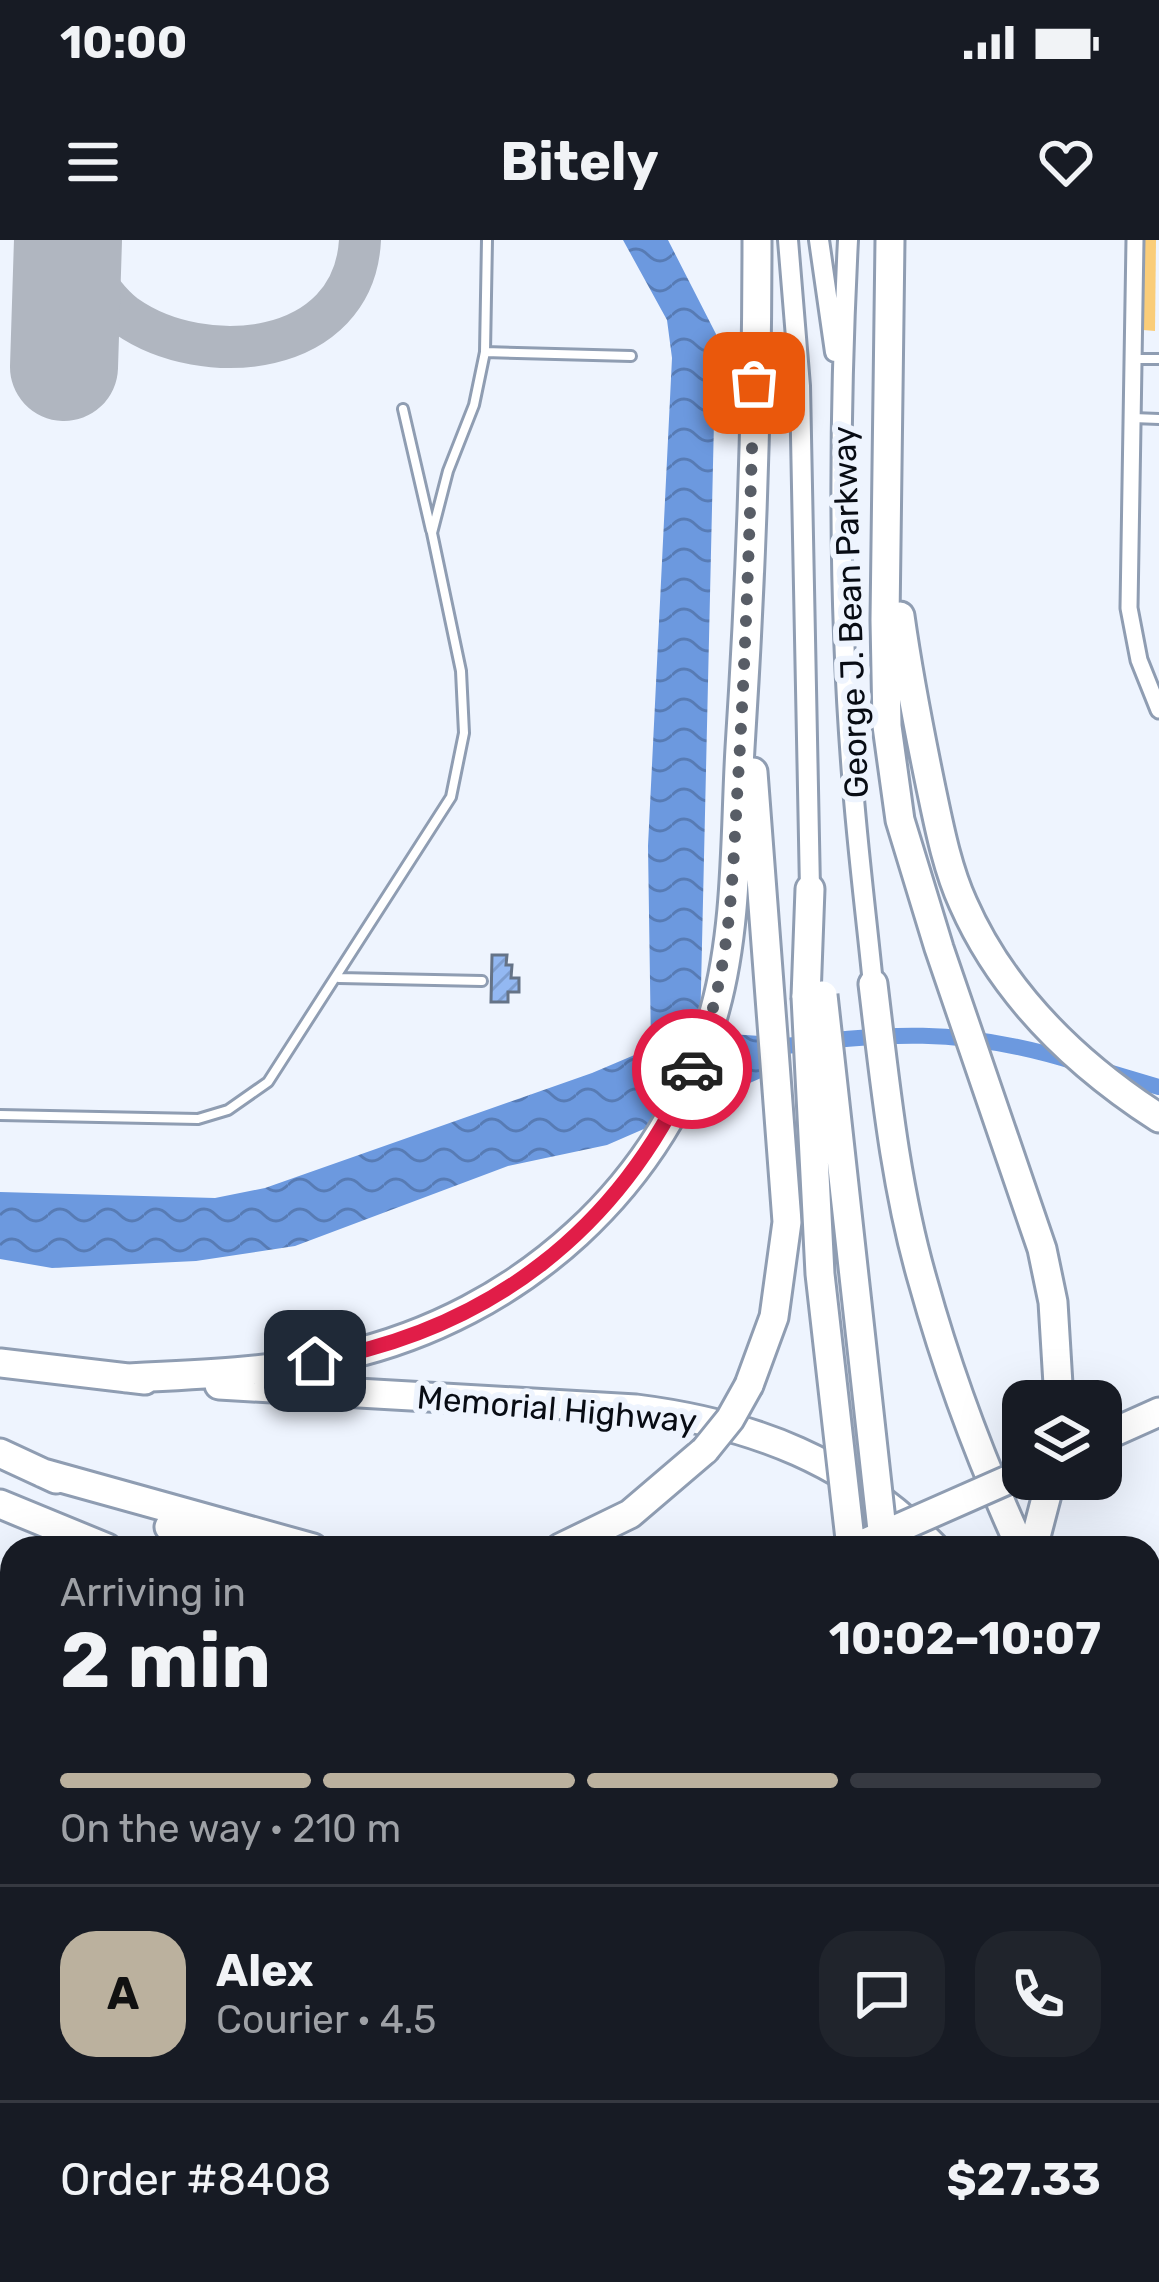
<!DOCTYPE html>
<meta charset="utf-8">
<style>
body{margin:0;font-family:Rubik,sans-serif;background:#20242c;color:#f1f3f6;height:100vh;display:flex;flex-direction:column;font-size:45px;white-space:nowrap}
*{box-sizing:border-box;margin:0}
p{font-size:39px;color:#9ea1a6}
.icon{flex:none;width:66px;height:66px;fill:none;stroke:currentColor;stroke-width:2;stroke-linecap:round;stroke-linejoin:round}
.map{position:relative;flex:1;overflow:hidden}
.panel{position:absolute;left:0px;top:1296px;width:1161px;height:747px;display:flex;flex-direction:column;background:#171b24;border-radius:36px 36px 0 0;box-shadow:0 12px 48px #0002}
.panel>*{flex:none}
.buttons{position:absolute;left:1002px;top:1140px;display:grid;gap:24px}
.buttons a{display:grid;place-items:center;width:120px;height:120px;border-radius:24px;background:#171b24;box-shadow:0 12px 48px #0002;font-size:60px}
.pin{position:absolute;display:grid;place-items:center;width:102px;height:102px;color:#fff;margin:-51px;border-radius:24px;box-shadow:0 6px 18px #0006}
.courier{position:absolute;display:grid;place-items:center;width:120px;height:120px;margin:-60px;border:9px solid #e11d48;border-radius:50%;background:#fff;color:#222;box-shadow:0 3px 15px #0007}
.head em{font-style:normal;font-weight:700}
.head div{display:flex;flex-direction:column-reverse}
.head{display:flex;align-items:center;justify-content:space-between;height:204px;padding:0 60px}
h1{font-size:78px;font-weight:700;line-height:90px}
.bar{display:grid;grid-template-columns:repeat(4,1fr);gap:18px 12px;align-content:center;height:144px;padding:0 60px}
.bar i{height:15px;border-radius:9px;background:#363941}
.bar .on{background:#bbb19e}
.bar p{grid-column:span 4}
.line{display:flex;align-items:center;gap:30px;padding:0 60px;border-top:3px solid #363941}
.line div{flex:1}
.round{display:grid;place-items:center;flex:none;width:126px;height:126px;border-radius:36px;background:#20242c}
.status{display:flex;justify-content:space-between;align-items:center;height:84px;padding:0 60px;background:#171b24;direction:ltr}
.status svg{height:33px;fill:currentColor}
header{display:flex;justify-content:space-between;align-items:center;height:156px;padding:0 60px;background:#171b24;font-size:54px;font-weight:700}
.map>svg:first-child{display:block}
</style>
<div class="status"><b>10:00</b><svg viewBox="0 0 49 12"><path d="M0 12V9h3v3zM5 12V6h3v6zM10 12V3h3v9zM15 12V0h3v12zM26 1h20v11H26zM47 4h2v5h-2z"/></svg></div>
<header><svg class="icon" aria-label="menu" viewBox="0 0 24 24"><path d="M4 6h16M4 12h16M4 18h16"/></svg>Bitely<svg class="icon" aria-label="heart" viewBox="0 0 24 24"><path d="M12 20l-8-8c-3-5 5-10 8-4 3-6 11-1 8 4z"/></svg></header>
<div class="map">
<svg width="1159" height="2042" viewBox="0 0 1159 2042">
<defs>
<pattern id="grass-tufts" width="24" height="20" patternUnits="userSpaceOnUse" patternTransform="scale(3)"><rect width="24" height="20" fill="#facd79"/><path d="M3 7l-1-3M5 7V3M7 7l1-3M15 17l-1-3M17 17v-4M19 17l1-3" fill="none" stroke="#d5af68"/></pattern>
<pattern id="forest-firs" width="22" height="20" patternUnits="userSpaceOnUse" patternTransform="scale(3)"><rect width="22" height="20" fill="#facd79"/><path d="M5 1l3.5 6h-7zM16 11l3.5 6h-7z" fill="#d5af68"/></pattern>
<pattern id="water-waves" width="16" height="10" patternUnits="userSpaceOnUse" patternTransform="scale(3)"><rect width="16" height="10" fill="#6c99df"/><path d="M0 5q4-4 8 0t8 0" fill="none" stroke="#577bb4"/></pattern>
<pattern id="building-hatch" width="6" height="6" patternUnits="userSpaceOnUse" patternTransform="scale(3)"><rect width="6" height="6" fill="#93b8f2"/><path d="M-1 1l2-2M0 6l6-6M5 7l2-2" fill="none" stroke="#7d9dcf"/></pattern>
</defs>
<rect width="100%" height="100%" fill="#eef4fe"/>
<path fill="url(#grass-tufts)" d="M1144 0H1156L1155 91 1143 90Z"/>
<path fill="url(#forest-firs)" d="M862 2031H950L957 2042H850Z"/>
<path fill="url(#water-waves)" d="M623 0H668L716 94 700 792 775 797 766 836 607 905 508 926 295 1006 196 1021 52 1028 0 1019V952L215 958 265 948 592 833 651 808 648 606 672 118 667 80Z"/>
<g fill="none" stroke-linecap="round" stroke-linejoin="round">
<path stroke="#6c99df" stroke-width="16" d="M766 809C885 792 961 786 1078 823
M1108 832 1159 847"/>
<path stroke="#b0b6c0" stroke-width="42" d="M73 0C85 27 102 58 126 76 204 131 354 117 360 0"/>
<path stroke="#b0b6c0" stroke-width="108" d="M64 127 68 0"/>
</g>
<path fill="url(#building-hatch)" stroke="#657387" stroke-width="3" d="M492 715H507L506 725H512L511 738H519V752H508V762H491Z"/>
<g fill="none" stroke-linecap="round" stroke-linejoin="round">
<defs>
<path id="service" d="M485 112 631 116
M1132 119H1159
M403 169 431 290
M1133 178 1159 179
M339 738 482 741
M0 875 198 879 228 870 268 842 451 557 464 493 461 431 432 293 448 231 474 165 485 112 487 0"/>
<path id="minor" d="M1135 0 1129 368 1139 420 1159 470
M1015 2031 1024 2042"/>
<path id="tertiary" d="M788 0 800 146 810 649
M819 0 835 112
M848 0C839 177 838 357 852 534 857 604 866 674 873 744"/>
<path id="motorway" d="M890 0 885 380 887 486 900 580 939 708 1042 1009 1053 1062 1059 1161
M900 376C908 433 919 490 931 548 939 586 947 628 963 663 1003 754 1077 825 1159 878
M873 744C885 843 895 946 923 1042 948 1132 982 1223 1021 1308
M806 757 810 649
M0 1123 145 1140
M126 1138C198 1135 273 1132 343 1116 519 1076 667 945 715 769 738 685 735 593 740 508 751 339 757 169 757 0
M219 1145 636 1169C754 1184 850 1221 935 1308
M749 1145 774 1077 787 982 753 532
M1101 1198 1159 1172
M0 1213 56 1239
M43 1233 313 1308
M0 1264 107 1308
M169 1287 227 1308
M560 1308 630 1274 705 1210
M1033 1308 1051 1239
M0 1357 12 1362
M0 1450 12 1459
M1149 1459 1159 1451
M0 1518 12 1527
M0 1561 12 1572
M1149 1578 1159 1598
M1149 1641 1159 1658
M1149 1870 1159 1881
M1149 1954 1159 1964
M1149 1993 1159 2008
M230 2031 231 2042
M256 2031 257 2042
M179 2042 180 2031
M817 2042 823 2031"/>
</defs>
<use href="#service" stroke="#8f9db2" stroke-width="14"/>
<use href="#minor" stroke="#8f9db2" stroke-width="21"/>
<use href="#tertiary" stroke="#8f9db2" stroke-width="24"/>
<use href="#motorway" stroke="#8f9db2" stroke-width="33"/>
<path stroke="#a1a6b0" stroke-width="3" stroke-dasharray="6 9" stroke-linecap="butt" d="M0 1622 12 1634
M114 2042V2031"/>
<use href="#service" stroke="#fff" stroke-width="8"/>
<use href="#minor" stroke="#fff" stroke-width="15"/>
<use href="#tertiary" stroke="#fff" stroke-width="18"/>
<use href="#motorway" stroke="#fff" stroke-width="27"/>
<defs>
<path id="motorway-bridge" d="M823 755 884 1308
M806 757 820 1034 851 1308
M705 1210 730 1179 749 1145
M867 1302 1012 1238"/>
</defs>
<use href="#motorway-bridge" stroke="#8f9db2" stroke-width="33" stroke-linecap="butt"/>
<use href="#motorway-bridge" stroke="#fff" stroke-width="27"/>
</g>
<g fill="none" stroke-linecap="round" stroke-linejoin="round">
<path stroke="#585d66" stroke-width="12" stroke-dasharray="0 21.6" d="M692 829C732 737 732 639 738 540 746 408 750 275 754 143"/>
<path stroke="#e11d48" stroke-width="15" d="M315 1121C490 1090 619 990 692 829"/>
</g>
<g text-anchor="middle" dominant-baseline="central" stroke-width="12" stroke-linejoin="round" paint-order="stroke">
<g font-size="33" fill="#080c14" stroke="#eef4fe">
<text transform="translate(850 372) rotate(-92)">George J. Bean Parkway</text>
<text transform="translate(557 1169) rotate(5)">Memorial Highway</text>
</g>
</g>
</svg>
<div class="buttons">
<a><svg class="icon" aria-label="layers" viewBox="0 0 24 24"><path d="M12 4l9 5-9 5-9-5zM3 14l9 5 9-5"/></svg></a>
</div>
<div class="pin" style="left:754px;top:143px;background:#ea580c"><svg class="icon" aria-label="bag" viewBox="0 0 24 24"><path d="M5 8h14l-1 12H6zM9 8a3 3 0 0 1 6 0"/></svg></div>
<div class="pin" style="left:315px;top:1121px;background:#1f2937"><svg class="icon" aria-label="home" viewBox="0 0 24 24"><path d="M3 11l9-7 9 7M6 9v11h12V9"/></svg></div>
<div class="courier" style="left:692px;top:829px"><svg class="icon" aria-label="car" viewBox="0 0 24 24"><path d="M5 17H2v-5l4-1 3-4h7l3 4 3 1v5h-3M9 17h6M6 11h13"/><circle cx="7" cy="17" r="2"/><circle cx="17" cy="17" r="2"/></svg></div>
<section class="panel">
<div class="head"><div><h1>2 min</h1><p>Arriving in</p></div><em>10:02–10:07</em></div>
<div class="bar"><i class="on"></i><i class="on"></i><i class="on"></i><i></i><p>On the way · 210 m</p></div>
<div class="line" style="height:216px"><b class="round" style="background:#bbb19e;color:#111">A</b><div><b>Alex</b><p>Courier · 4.5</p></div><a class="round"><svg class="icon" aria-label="chat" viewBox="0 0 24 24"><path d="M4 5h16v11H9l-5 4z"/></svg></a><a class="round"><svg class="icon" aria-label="phone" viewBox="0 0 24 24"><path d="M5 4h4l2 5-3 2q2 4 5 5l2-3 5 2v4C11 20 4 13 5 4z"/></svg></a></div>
<div class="line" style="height:156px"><div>Order #8408</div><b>$27.33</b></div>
</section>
</div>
